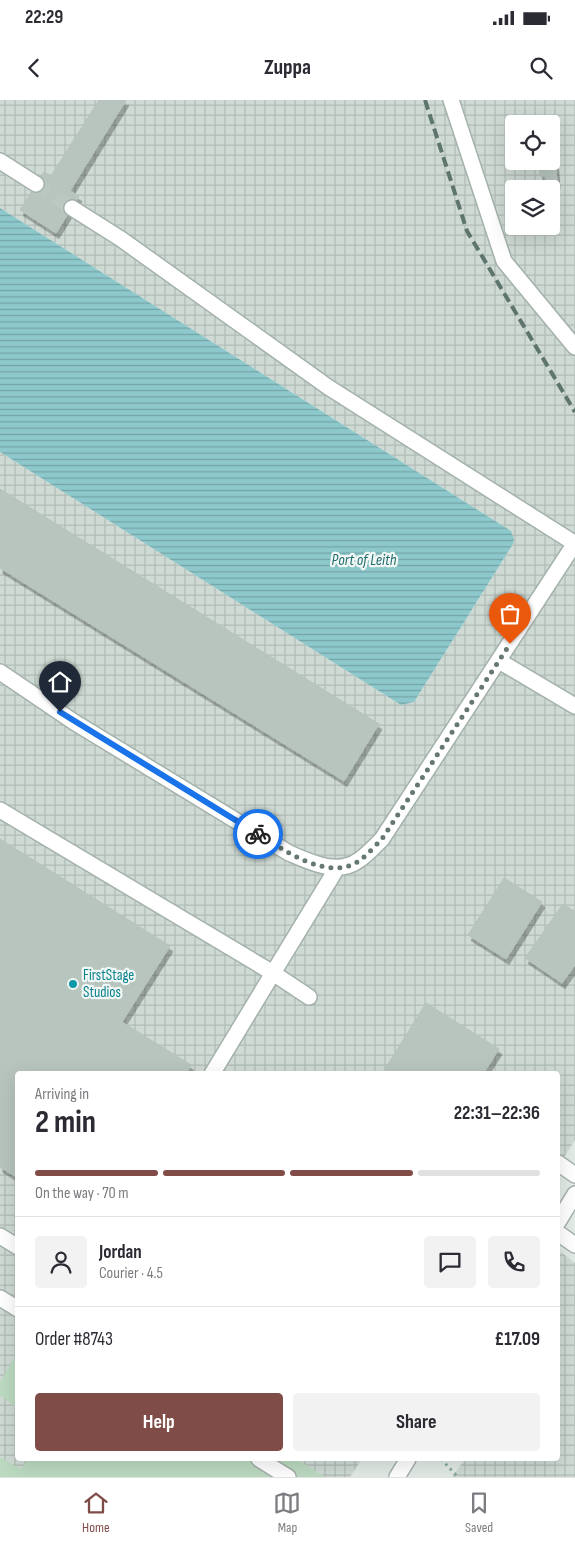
<!DOCTYPE html>
<meta charset="utf-8">
<style>
body{margin:0;font-family:"Sofia Sans Condensed",sans-serif;background:#f2f2f3;color:#2b2b33;height:100vh;display:flex;flex-direction:column;font-size:19px;white-space:nowrap}
*{box-sizing:border-box;margin:0}
p{font-size:16px;color:#7c7c81}
.icon{flex:none;width:28px;height:28px;fill:none;stroke:currentColor;stroke-width:2;stroke-linecap:round;stroke-linejoin:round}
.map{position:relative;flex:1;overflow:hidden}
.panel{position:absolute;left:15px;top:971px;width:545px;height:390px;display:flex;flex-direction:column;background:#fff;border-radius:5px;box-shadow:0 5px 20px #0002}
.panel>*{flex:none}
.controls{position:absolute;left:505px;top:15px;display:grid;gap:10px}
.controls a{display:grid;place-items:center;width:55px;height:55px;border-radius:5px;background:#fff;box-shadow:0 5px 20px #0002;font-size:25px}
.pin{position:absolute;display:grid;place-items:center;width:42px;height:42px;color:#fff;margin:-51px -21px;border-radius:50% 50% 50% 0;rotate:-45deg;box-shadow:0 0 5px #0007}
.pin .icon{rotate:45deg}
.courier{position:absolute;display:grid;place-items:center;width:50px;height:50px;margin:-25px;border:4px solid #1a73e8;border-radius:50%;background:#fff;color:#222;box-shadow:0 1px 6px #0007}
.overview em{font-style:normal;font-weight:700}
.overview div{display:flex;flex-direction:column-reverse}
.overview{display:flex;align-items:center;justify-content:space-between;height:85px;padding:0 20px}
h1{font-size:32px;font-weight:700;line-height:38px}
.bar{display:grid;grid-template-columns:repeat(4,1fr);gap:8px 5px;align-content:center;height:60px;padding:0 20px}
.bar i{height:6px;border-radius:4px;background:#e1e1e2}
.bar .active{background:#804c48}
.bar p{grid-column:span 4}
.line{display:flex;align-items:center;gap:12px;padding:0 20px;border-top:1px solid #e1e1e2}
.line div{flex:1}
.round{display:grid;place-items:center;flex:none;width:52px;height:52px;border-radius:5px;background:#f2f2f3}
.primary-button{display:flex;gap:10px;margin-top:auto;padding:10px 20px}
.primary-button a{flex:1;height:58px;border-radius:5px;background:#804c48;color:#fff;font-size:20px;font-weight:700;line-height:58px;text-align:center}
.primary-button a+a{background:#f2f2f3;color:#2b2b33}
.status{display:flex;justify-content:space-between;align-items:center;height:35px;padding:0 25px;background:#fff;direction:ltr}
.status svg{height:14px;fill:currentColor}
header{display:flex;justify-content:space-between;align-items:center;height:65px;padding:0 20px;background:#fff;font-size:22px;font-weight:700}
.tab-bar{display:flex;justify-content:space-around;align-items:center;height:70px;border-top:1px solid #e1e1e2;background:#fff;font-size:14px;color:#7c7c81}
.tab-bar a{display:grid;justify-items:center;gap:2px}
.tab-bar .active{color:#804c48}
.map>svg:first-child{display:block}
</style>
<div class="status"><b>22:29</b><svg viewBox="0 0 49 12"><path d="M0 12V9h3v3zM5 12V6h3v6zM10 12V3h3v9zM15 12V0h3v12zM26 1h20v11H26zM47 4h2v5h-2z"/></svg></div>
<header><svg class="icon" aria-label="back" viewBox="0 0 24 24"><path d="M15 5l-7 7 7 7"/></svg>Zuppa<svg class="icon" aria-label="search" viewBox="0 0 24 24"><circle cx="10" cy="10" r="6"/><path d="M15 15l6 6"/></svg></header>
<div class="map">
<svg width="575" height="1377" viewBox="0 0 575 1377">
<defs>
<pattern id="industrial-grid" width="8" height="8" patternUnits="userSpaceOnUse" patternTransform="scale(1.25)"><rect width="8" height="8" fill="#cfdad4"/><path d="M0 4h8M4 0v8" fill="none" stroke="#b1bcb6"/></pattern>
<pattern id="water-rules" width="6" height="5" patternUnits="userSpaceOnUse" patternTransform="scale(1.25)"><rect width="6" height="5" fill="#8dc9cc"/><path d="M0 2.5h6" fill="none" stroke="#73a4a6"/></pattern>
<filter id="shadow"><feDropShadow dx="3" dy="5.5" stdDeviation="0" flood-color="#0004"/></filter>
</defs>
<rect width="100%" height="100%" fill="#e1eae5"/>
<path fill="url(#industrial-grid)" fill-rule="evenodd" d="M0 0H575V1040L558 1067V974H18V1359H43L32 1377H0V352L401 605 414 602 513 444 511 431 0 108ZM514 24H551V61H514ZM514 89H551V126H514Z
M561 1152 575 1163V1377H452L465 1359H558V1158Z
M295 1359H362L350 1377H325Z"/>
<path fill="#bbdac0" d="M17 1253V1308L0 1295V1282Z
M0 1357 21 1369 28 1359H296L325 1377H0Z"/>
<path fill="url(#water-rules)" d="M0 108 511 431 514 439 513 444 414 602 401 605 0 352Z"/>
<path fill="#b7c5be" stroke="#b4c4bb" filter="url(#shadow)" d="M99 0H126L70 91 79 96 56 133 20 110 44 72 51 76Z
M551 42H554L557 83 546 84 545 76H540L539 61H551Z
M0 389 379 624 344 681 0 468Z
M0 739 170 846 122 922 191 965 186 974H18V1078L0 1067Z
M504 778 542 802 506 859 468 835Z
M563 804 575 812V865L562 883 525 858Z
M426 903 499 949 483 974H382Z"/>
<g fill="none" stroke-linecap="round" stroke-linejoin="round">
<path stroke="#bbc7c1" stroke-width="15" stroke-dasharray="15 8" stroke-linecap="butt" d="M36 84 72 108"/>
<defs>
<path id="minor" d="M451 0 504 161 575 247
M0 61 36 84
M72 108 121 139 328 287 574 443
M499 561 575 606
M0 572 74 622 289 753C310 762 338 776 359 760 367 755 375 746 382 739L575 443
M0 710 273 873 212 974
M309 897 273 873 337 768
M558 1063 575 1075
M558 1122 575 1094
M558 1133 575 1145
M0 1136 18 1147
M0 1198 18 1209
M259 1359 288 1377
M397 1377 408 1359"/>
</defs>
<use href="#minor" stroke="#a4b2ab" stroke-width="18"/>
<path stroke="#84ac9b" stroke-width="3" stroke-dasharray="2.5 4" stroke-linecap="butt" d="M441 1359 458 1377"/>
<use href="#minor" stroke="#fff" stroke-width="15"/>
<path stroke="#5d756c" stroke-width="4" stroke-dasharray="10 5" stroke-linecap="butt" d="M425 0 467 131 575 312"/>
</g>
<g fill="none" stroke-linecap="round" stroke-linejoin="round">
<path stroke="#667870" stroke-width="5" stroke-dasharray="0 9" d="M258 734C284 750 328 782 359 761 367 755 375 746 382 739L510 544"/>
<path stroke="#1a73e8" stroke-width="6" d="M60 612 258 734"/>
</g>
<circle fill="#0f9aa8" stroke="#f1f7f4" stroke-width="2" cx="73" cy="884" r="5"/>
<g text-anchor="middle" dominant-baseline="central" stroke-width="4.5" stroke-linejoin="round" paint-order="stroke">
<g font-size="15" fill="#0d838f" stroke="#f1f7f4" text-anchor="start">
<text x="83" y="875">FirstStage<tspan x="83" dy="17">Studios</tspan></text>
</g>
<g font-size="16" font-style="italic" fill="#226d71" stroke="#f1f7f4">
<text x="364" y="460">Port of Leith</text>
</g>
</g>
</svg>
<div class="controls">
<a><svg class="icon" aria-label="locate" viewBox="0 0 24 24"><circle cx="12" cy="12" r="6"/><path d="M12 2v4M12 18v4M2 12h4M18 12h4"/></svg></a>
<a><svg class="icon" aria-label="layers" viewBox="0 0 24 24"><path d="M12 4l9 5-9 5-9-5zM3 14l9 5 9-5"/></svg></a>
</div>
<div class="pin" style="left:510px;top:544px;background:#ea580c"><svg class="icon" aria-label="bag" viewBox="0 0 24 24"><path d="M5 8h14l-1 12H6zM9 8a3 3 0 0 1 6 0"/></svg></div>
<div class="pin" style="left:60px;top:612px;background:#1f2937"><svg class="icon" aria-label="home" viewBox="0 0 24 24"><path d="M3 11l9-7 9 7M6 9v11h12V9"/></svg></div>
<div class="courier" style="left:258px;top:734px"><svg class="icon" aria-label="bike" viewBox="0 0 24 24"><circle cx="6" cy="16" r="4"/><circle cx="18" cy="16" r="4"/><path d="M6 16l4-8h5l3 8M10 8l3 8H6M13 5h3"/></svg></div>
<section class="panel">
<div class="overview"><div><h1>2 min</h1><p>Arriving in</p></div><em>22:31–22:36</em></div>
<div class="bar"><i class="active"></i><i class="active"></i><i class="active"></i><i></i><p>On the way · 70 m</p></div>
<div class="line" style="height:90px"><a class="round"><svg class="icon" aria-label="person" viewBox="0 0 24 24"><circle cx="12" cy="8" r="4"/><path d="M4 21q1-7 8-7t8 7"/></svg></a><div><b>Jordan</b><p>Courier · 4.5</p></div><a class="round"><svg class="icon" aria-label="chat" viewBox="0 0 24 24"><path d="M4 5h16v11H9l-5 4z"/></svg></a><a class="round"><svg class="icon" aria-label="phone" viewBox="0 0 24 24"><path d="M5 4h4l2 5-3 2q2 4 5 5l2-3 5 2v4C11 20 4 13 5 4z"/></svg></a></div>
<div class="line" style="height:65px"><div>Order #8743</div><b>£17.09</b></div>
<div class="primary-button"><a>Help</a><a>Share</a></div>
</section>
</div>
<nav class="tab-bar">
<a class="active"><svg class="icon" aria-label="home" viewBox="0 0 24 24"><path d="M3 11l9-7 9 7M6 9v11h12V9"/></svg>Home</a>
<a><svg class="icon" aria-label="map" viewBox="0 0 24 24"><path d="M3 6l6-2 6 2 6-2v14l-6 2-6-2-6 2zM9 4v14M15 6v14"/></svg>Map</a>
<a><svg class="icon" aria-label="saved" viewBox="0 0 24 24"><path d="M7 4h10v16l-5-4-5 4z"/></svg>Saved</a>
</nav>
